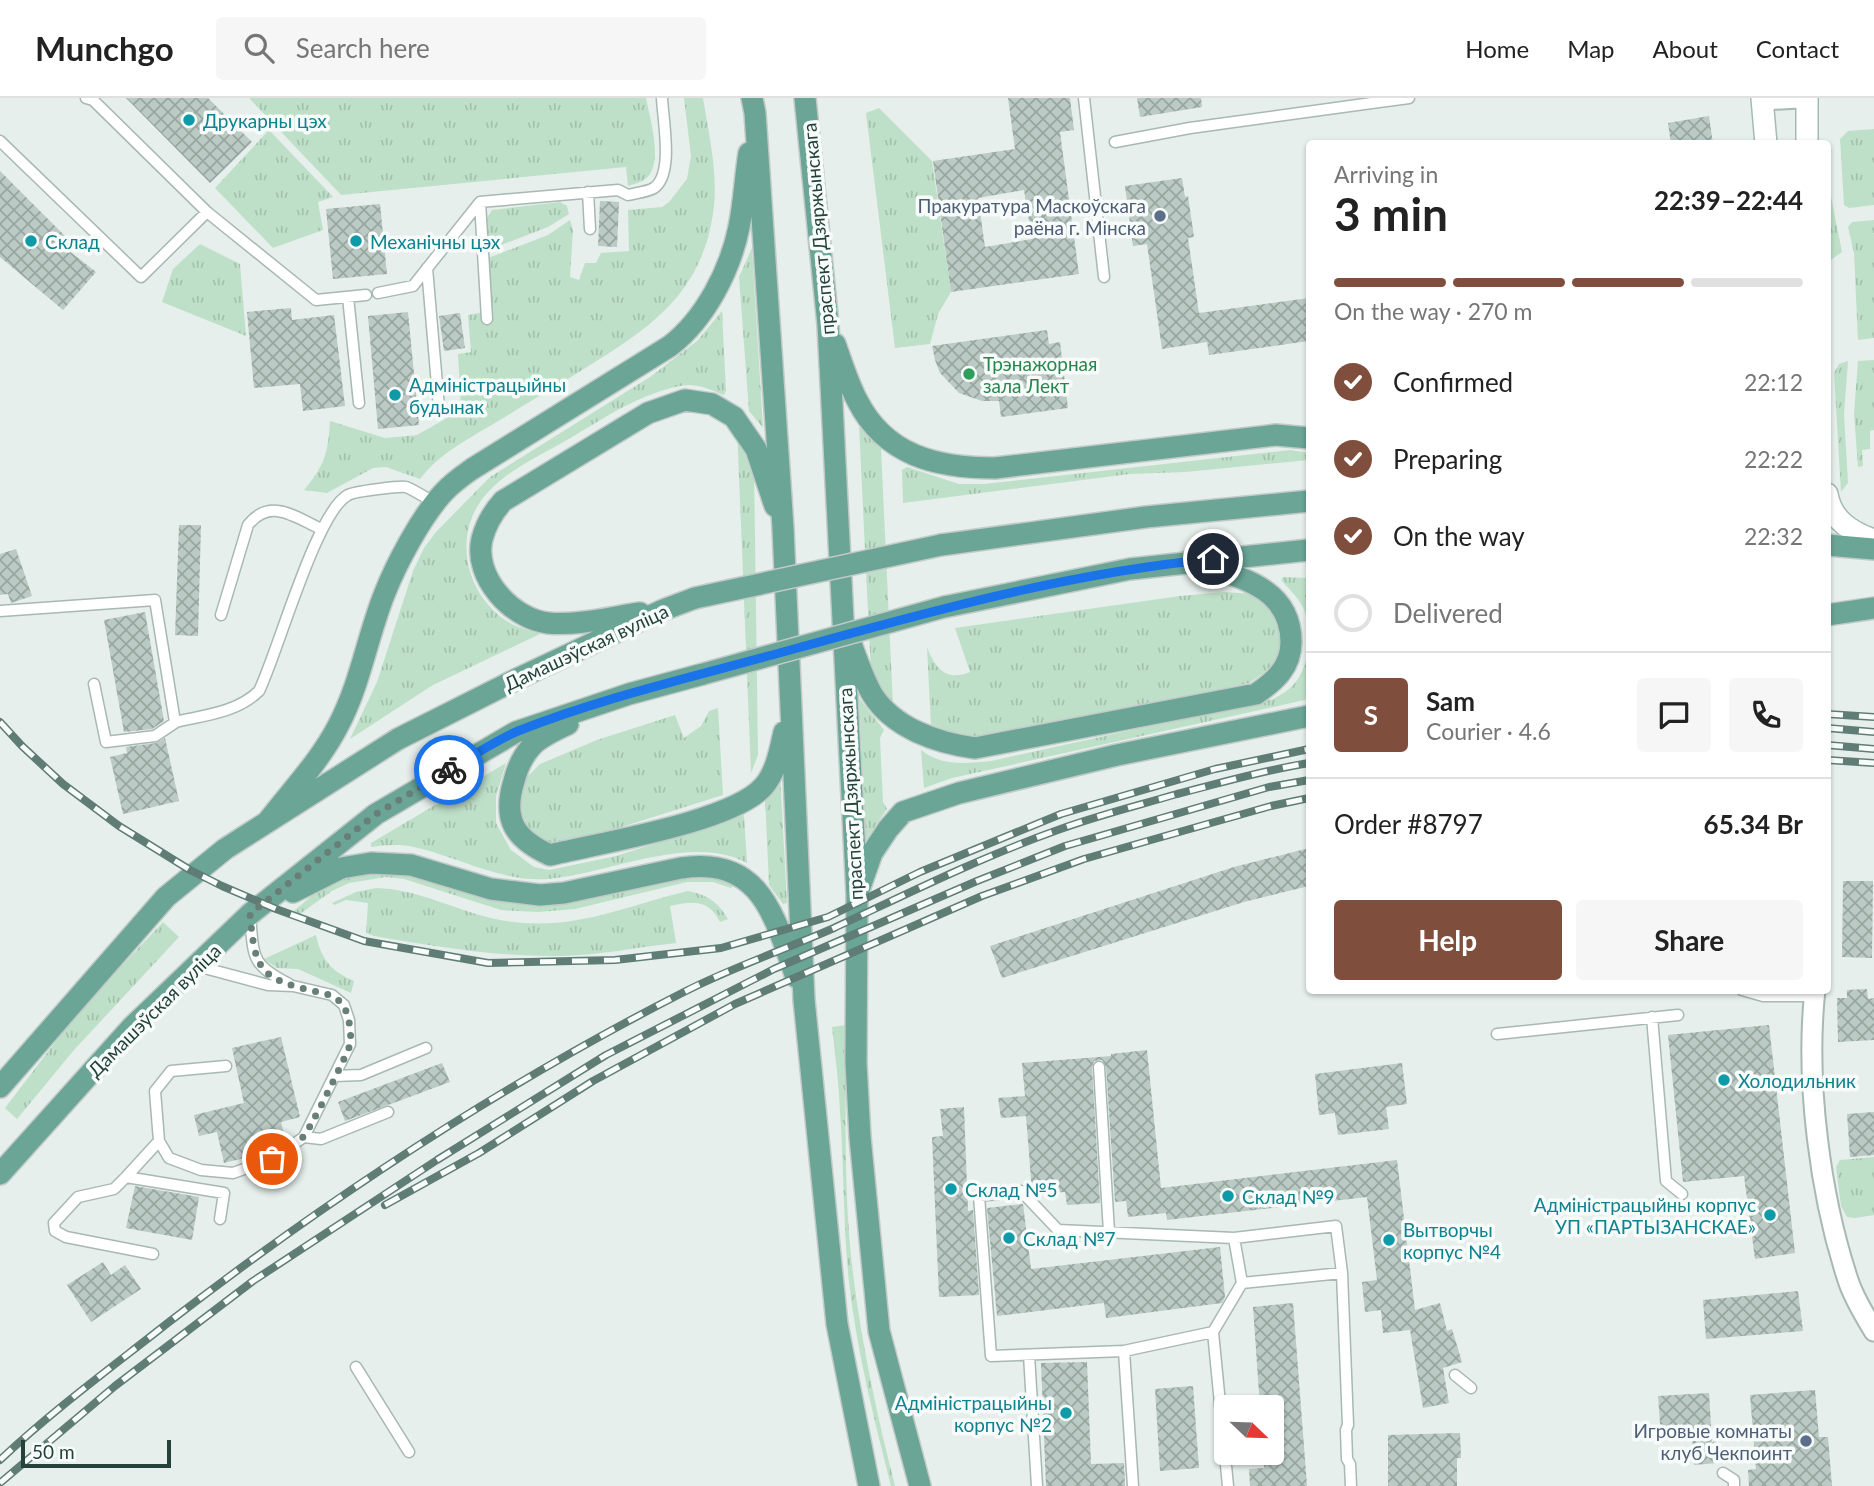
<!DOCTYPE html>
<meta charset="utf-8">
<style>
body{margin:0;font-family:Lato,sans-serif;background:#f6f6f6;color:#222;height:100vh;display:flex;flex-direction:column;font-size:26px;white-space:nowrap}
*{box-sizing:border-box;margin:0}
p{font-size:23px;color:#767676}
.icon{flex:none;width:38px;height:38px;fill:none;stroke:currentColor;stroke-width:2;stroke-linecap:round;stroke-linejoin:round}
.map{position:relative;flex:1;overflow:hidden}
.sheet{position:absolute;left:1306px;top:42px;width:525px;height:854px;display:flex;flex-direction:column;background:#fff;border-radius:7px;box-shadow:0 2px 5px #0004}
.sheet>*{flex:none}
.needle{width:46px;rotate:113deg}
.buttons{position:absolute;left:1214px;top:1297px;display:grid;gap:14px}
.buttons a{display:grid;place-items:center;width:70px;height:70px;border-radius:7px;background:#fff;box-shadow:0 2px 5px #0004;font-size:35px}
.scale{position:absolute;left:21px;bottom:18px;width:150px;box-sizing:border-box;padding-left:7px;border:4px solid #24423a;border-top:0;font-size:19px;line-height:24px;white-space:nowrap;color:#24423a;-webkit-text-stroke:5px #f7fbf9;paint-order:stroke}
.pin{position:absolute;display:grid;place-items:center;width:60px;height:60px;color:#fff;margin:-30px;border:4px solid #fff;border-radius:50%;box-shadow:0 2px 7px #0007}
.courier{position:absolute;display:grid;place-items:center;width:70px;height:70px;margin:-35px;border:5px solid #1a73e8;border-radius:50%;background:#fff;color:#222;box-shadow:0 2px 9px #0007}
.summary em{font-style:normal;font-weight:700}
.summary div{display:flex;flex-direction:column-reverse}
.summary{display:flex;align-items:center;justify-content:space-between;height:119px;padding:0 28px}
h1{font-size:46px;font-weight:700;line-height:52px}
.bar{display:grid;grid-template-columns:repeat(4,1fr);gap:10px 7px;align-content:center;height:84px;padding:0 28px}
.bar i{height:9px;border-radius:5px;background:#e0e0e0}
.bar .active{background:#804e3d}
.bar p{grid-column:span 4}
.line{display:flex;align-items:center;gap:18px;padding:0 28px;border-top:2px solid #e0e0e0}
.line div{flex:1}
.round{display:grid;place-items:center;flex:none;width:74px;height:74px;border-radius:7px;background:#f6f6f6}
ol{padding:0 28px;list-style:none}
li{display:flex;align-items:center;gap:21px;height:77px}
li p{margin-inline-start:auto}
li .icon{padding:7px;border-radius:50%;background:#804e3d;color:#fff;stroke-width:4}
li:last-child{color:#767676}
li i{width:38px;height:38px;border:4px solid #e0e0e0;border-radius:50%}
.primary-button{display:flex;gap:14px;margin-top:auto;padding:14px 28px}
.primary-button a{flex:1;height:80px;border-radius:7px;background:#804e3d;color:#fff;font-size:28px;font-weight:700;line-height:80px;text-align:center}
.primary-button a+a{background:#f6f6f6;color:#222}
header{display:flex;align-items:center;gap:42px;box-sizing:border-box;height:98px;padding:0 35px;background:#fff;border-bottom:2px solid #e0e0e0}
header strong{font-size:33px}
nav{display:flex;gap:38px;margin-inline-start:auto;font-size:24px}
.search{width:490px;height:63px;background:#f6f6f6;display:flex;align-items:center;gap:18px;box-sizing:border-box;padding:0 24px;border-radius:7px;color:#767676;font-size:26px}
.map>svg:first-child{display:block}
</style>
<header>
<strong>Munchgo</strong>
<div class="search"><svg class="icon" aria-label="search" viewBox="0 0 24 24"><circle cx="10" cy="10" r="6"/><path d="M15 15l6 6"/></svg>Search here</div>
<nav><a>Home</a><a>Map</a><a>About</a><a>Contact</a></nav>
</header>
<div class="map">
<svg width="1874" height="1388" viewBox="0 0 1874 1388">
<defs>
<pattern id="grass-tufts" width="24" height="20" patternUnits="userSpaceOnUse" patternTransform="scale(1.75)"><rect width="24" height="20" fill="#bfe0c8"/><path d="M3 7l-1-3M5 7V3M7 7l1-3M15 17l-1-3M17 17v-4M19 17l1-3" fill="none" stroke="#a4c1ad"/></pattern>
<pattern id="building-cross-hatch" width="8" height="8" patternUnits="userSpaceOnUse" patternTransform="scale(1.75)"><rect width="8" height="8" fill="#bbcac4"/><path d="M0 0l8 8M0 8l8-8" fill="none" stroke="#98a6a0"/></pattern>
</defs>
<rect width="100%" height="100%" fill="#e6efeb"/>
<path fill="url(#grass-tufts)" d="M249 0H646C650 21 665 69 644 82 639 85 633 86 628 88L626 69 341 97Z
M684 0H703C709 37 719 78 713 116 701 196 650 230 587 269 560 286 532 302 505 319 476 337 441 353 420 381L386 369 373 370 327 395 304 392C325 367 328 355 330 323L385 340 417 337 461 312 458 256 471 254 468 217 484 214 483 162 548 137 570 122 573 132 570 179 579 182 585 165H596L601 155 629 153 628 112 662 109 669 104 687 81 691 58Z
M879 10 932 63 951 194 938 216 930 246 895 250 866 15Z
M1874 31V107L1849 110 1844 107 1840 41 1848 33Z
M269 32 333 99 318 104 323 132 273 150 215 90Z
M1830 73 1831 99 1842 154 1828 164 1827 74Z
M560 104 567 108 569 116 548 129 483 154 482 128 492 112Z
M1874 122V240L1858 242 1854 155 1848 129 1852 124Z
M200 146 240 166 246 238 162 204 173 171Z
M752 150 763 330 749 313 739 179Z
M722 213 726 293 724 297C713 293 701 287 688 287 675 288 660 293 647 298 619 309 593 327 567 342 538 359 500 375 480 404 454 443 467 495 505 522 515 529 529 532 540 536L433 587 350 641 377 584 413 473 424 450 436 434 490 379 650 279 697 243Z
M1874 262V332L1870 333V351L1862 352 1863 368 1858 369 1854 316 1858 263Z
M1848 263 1844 316 1848 385 1841 394 1834 275 1839 266Z
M859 328 881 350 893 608 886 603 871 575Z
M737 329 754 368 758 657 751 675Z
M1291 352 1309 355V362L1186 374 1130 376 903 405 902 372 907 369 959 386H984Z
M1283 479 1309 480V601L952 680 924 690 921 652C942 669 966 665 991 663L1273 601C1281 597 1289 592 1295 585 1311 565 1315 525 1299 503 1294 495 1287 489 1281 482Z
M1225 494 1253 496 1272 506C1287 547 1288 560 1249 585L974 641 953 640 931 629 927 549C935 570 946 584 970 574L955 530 1180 498Z
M859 600 884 632 880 640 883 704 887 711 866 742Z
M718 610 723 697 609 733 553 747 543 745 525 727 519 713V699L525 681 540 666 597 642 675 617 684 640 701 628 709 613Z
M506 665 496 698V725L511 752 534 769 549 772 616 758 744 717 747 765C690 735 609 776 548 781 500 784 459 759 414 749 400 746 385 747 371 749V745Z
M780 675 787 805 783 806 769 787 765 700Z
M392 772 552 805 580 802 688 774 736 784 731 790 713 784H687L575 811 538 814 501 812 404 781 386 779 349 785 332 793 293 821 289 817 321 790 339 780Z
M376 790C420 791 458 814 500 822 570 835 622 809 688 793 708 797 718 804 728 821L720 824C709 801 692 803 670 808L676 845C639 849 600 857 563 858 499 859 437 849 374 838L366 835 368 805 346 802 334 807 332 805 356 794Z
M163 824 179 839 74 952 17 1021 5 1010 79 913Z
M316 837C321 861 331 873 354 883L351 895 298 871 277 870 264 861Z
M846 927C846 996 844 1067 849 1136 856 1221 874 1305 895 1388H891C874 1321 857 1254 849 1184 843 1127 844 1071 840 1014 839 985 835 957 832 929Z
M1874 1059V1117L1855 1120 1847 1119 1841 1108 1836 1069 1840 1062Z"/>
<path fill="url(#building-cross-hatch)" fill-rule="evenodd" d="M126 0H208L252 44 210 85Z
M1008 0H1070L1074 32 1060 34 1079 176 951 194 933 63 1015 51ZM1024 92 1032 141 985 149 978 100Z
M1137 0H1201L1202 9 1140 19Z
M1709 18 1713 46H1671L1668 25Z
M0 73 67 140 59 145 96 174 63 212 0 159Z
M1182 80 1185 99 1188 98 1194 139 1188 140 1199 215 1309 200V243L1209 257 1207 244 1162 251 1147 146 1133 148 1125 88Z
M600 103 619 104 617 149 598 148Z
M380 106 387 176 333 181 326 111Z
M291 210 292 222 334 217 345 308 303 313 300 286 254 290 247 214Z
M408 214 419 327 378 331 368 218Z
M460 215 465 250 444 253 439 218Z
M1047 232 1049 246 1060 244 1068 310 1001 319 999 303H982L959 295 940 275 935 262 932 248Z
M179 427H201L198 538 175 537Z
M16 451 32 498 11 505 8 496 0 497V456Z
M145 514 164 623 152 631 124 634 104 522Z
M165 640 179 703 123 716 110 659 127 655 126 649 156 645Z
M1309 750V788L1244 804 1002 880 990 848 1234 769Z
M1843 783H1873L1872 860 1842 859Z
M1867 891 1868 901 1874 900V942L1838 944 1837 900H1847V892Z
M1769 927 1795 1155 1755 1161 1744 1078 1683 1084 1668 937Z
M281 939 300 1019 281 1024 284 1036 268 1040 271 1053 269 1054 224 1065 217 1034 199 1038 194 1017 244 1005 232 950Z
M1147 952 1161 1090 1397 1062 1415 1212 1440 1205 1447 1233 1452 1231 1462 1264 1443 1270 1449 1305 1423 1310 1410 1232 1383 1235 1381 1212 1365 1214 1362 1184 1377 1182 1367 1099 1167 1122 1166 1115 1128 1119 1126 1103 1115 1104 1106 969 1102 962 1094 963 1092 969 1100 1105 1067 1107 1065 1094 1034 1096 1032 1094 1026 1018 1001 1020 998 1000 1025 998 1022 965 1111 958V956Z
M442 965 450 984 345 1023 338 1004Z
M1402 965 1407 1006 1386 1009 1389 1031 1338 1037 1335 1015 1319 1017 1315 976Z
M964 1009 968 1113 973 1112 979 1197 939 1199 932 1039 943 1038 940 1011Z
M1874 1014V1057L1850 1059 1847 1016Z
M135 1088 199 1099 192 1142 126 1130Z
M1023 1106 1031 1171 1220 1149 1225 1199 1222 1205 1106 1220 1104 1205 997 1218 987 1110Z
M103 1164 111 1177 125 1167 141 1191 91 1224 67 1187Z
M1798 1193 1803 1233 1706 1241 1703 1202Z
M1293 1205 1307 1388H1250L1249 1371 1264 1370 1263 1354H1272V1309H1260L1253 1209Z
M1087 1264 1091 1366 1124 1365 1125 1388H1046L1041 1265Z
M1193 1288 1199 1370 1160 1373 1155 1291Z
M1815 1292 1819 1339H1828L1832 1388H1749L1748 1372 1756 1371 1750 1297Z
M1709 1295 1712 1344 1716 1343 1717 1365 1694 1367 1692 1337 1661 1339 1658 1298Z
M1460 1335 1461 1360H1457V1388H1388V1337Z"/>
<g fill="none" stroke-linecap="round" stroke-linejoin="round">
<defs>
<path id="lane" d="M86 0 93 2 207 114 316 202 366 197
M1084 0 1104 179
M1379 1V4L1409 0
M0 43 141 179 207 114
M1115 44 1190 30 1379 4
M588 94 590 131
M480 104 487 221
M427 170 439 310
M378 195 413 188 480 104 618 92 628 97C636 95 647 94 654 90 674 76 663 23 662 0
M348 199 359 305
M0 513 155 502 175 624C205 617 236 615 259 593 278 554 316 414 348 397 355 393 401 388 406 389 416 393 426 400 435 405
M221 517 248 427C270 399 295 419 321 431
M94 586 106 644 155 638 176 624
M250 818C254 859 250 866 289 886
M197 868 268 887 293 888 332 897 344 907 349 922 350 946 304 1039 272 1061 233 1075 201 1072 169 1060 159 1043 155 993 171 973 226 968
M1742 892 1763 898H1815
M1652 919 1666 1083 1682 1096
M1497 936 1678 917
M1099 969 1109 1134
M334 978 361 977 426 950
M304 1039 321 1041 388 1014
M159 1043 126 1079 224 1095 220 1121
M126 1079 114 1091 78 1099 54 1125 55 1133 66 1139 153 1156
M1234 1140 1336 1128 1342 1175
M1124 1253 991 1258 979 1098 1021 1093 1058 1132 1234 1140 1242 1185
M1029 1257 1037 1388
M356 1269 409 1354
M1455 1277 1471 1290
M1723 1375 1734 1382V1388
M1133 1388 1124 1253 1213 1234
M1228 1388 1213 1234 1242 1185 1342 1175 1348 1327 1346 1332 1347 1361 1350 1366 1351 1388"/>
<path id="street" d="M1763 2 1799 0
M1815 892C1805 983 1820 1099 1849 1185 1855 1202 1865 1218 1874 1233"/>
<path id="secondary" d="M1762 0 1766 46
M1807 0V46
M1827 396C1831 421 1850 434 1874 442"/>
<path id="primary" d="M752 0 755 15 783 430 804 902 837 1226 869 1388
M805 0 828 227 857 797 856 965 860 1039 879 1233 920 1388
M835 246C842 265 848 285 857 302 885 358 937 370 995 370L1276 337 1309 340
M941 447 1146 419 1309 403
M1827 447 1874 451
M944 509 1130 471 1309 452
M640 515C612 519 576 528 548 525 512 521 473 479 482 441 486 426 493 414 503 403L648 315 685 302 712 306 734 319 756 351 775 408
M1827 517 1874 510
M849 540C856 559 862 578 872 596 893 630 937 645 975 650L1256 596C1275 583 1291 569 1291 544 1291 486 1233 478 1189 463
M568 626C556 632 539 639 531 649 522 659 517 671 514 683 502 722 515 741 550 757 599 745 732 724 763 689 776 675 780 652 784 634
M268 723C291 693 320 663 338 628 360 587 367 540 384 497 396 466 421 419 443 395 451 386 462 378 472 371L670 248C705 221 730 173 739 129 744 105 745 79 749 55
M860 789 872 755 888 731 903 714 959 695 1117 657 1309 618
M293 794 341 770 371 765 411 767 491 791 540 797 564 795 681 770C761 758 774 818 796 879
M0 989 166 799 225 751 398 641 519 580 663 512 695 500
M0 1076 132 929 250 816 376 716 516 634 629 596 703 576"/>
</defs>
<use href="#lane" stroke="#a8b8b2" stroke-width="13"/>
<use href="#street" stroke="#a8b8b2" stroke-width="23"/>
<use href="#secondary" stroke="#a4bbb3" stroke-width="24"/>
<use href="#primary" stroke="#c2cac8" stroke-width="24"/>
<use href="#lane" stroke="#fff" stroke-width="10"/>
<use href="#street" stroke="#fff" stroke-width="19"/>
<use href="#secondary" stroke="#fff" stroke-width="21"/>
<use href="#primary" stroke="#6aa596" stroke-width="21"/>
<defs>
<path id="rail" d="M1827 616 1874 619
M0 624 22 648 63 686 119 728 190 772 222 788 276 811 364 843 488 865 615 862 721 850 828 819 920 774 1061 716 1215 671 1309 651
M1827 630 1874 634
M1827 647 1874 651
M1827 662 1874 665
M385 1107 479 1055 593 983 735 906 982 798 1084 761 1271 708 1309 700
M0 1362C53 1312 112 1269 169 1224 331 1099 500 988 682 895 730 870 784 852 834 830 907 796 979 760 1055 733 1095 718 1136 708 1177 696 1221 685 1264 672 1309 665
M0 1385 115 1288 253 1183 437 1062 606 957 774 871 977 783 1065 748 1269 689 1309 682"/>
</defs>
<use href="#rail" stroke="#5f7d75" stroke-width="8"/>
<use href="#rail" stroke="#f7fbf9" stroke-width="5" stroke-dasharray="16" stroke-linecap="butt"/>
<defs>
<path id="primary-bridge" d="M695 500 941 447
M703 576 944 509"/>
</defs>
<use href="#primary-bridge" stroke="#c2cac8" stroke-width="24" stroke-linecap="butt"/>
<use href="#primary-bridge" stroke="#6aa596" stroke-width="21"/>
</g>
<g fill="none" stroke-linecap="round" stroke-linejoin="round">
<path stroke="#687f78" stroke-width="7" stroke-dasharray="0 12.6" d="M272 1061C282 1054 296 1048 303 1039 309 1034 347 956 350 947 352 937 349 914 342 906 335 897 324 895 313 893 257 880 255 869 250 816L376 716 449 672"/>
<path stroke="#1a73e8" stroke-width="9" d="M449 672C471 659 494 643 518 633 601 600 696 578 783 554 924 515 1066 475 1213 461"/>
</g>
<g fill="#0f9aa8" stroke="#f7fbf9" stroke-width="2.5">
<circle cx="189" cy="22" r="7"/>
<circle cx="31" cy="143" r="7"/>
<circle cx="356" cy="143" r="7"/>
<circle cx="395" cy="297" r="7"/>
<circle cx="1724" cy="982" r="7"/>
<circle cx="951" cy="1091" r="7"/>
<circle cx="1228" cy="1098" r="7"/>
<circle cx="1770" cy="1117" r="7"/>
<circle cx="1009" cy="1140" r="7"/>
<circle cx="1389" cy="1142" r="7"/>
<circle cx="1066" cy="1315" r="7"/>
</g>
<g fill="#5c6f8a" stroke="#f7fbf9" stroke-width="2.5">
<circle cx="1160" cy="118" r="7"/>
<circle cx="1806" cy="1343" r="7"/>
</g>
<circle fill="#2e9e5b" stroke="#f7fbf9" stroke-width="2.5" cx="969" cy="276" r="7"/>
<g text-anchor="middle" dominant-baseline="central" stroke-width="7" stroke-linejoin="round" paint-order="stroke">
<g font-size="19" fill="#0d838f" stroke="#f7fbf9" text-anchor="start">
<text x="203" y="22">Друкарны цэх</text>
<text x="45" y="143">Склад</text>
<text x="370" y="143">Механічны цэх</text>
<text x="409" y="286">Адміністрацыйны<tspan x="409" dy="22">будынак</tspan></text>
<text x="1738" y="982">Холодильник</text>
<text x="965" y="1091">Склад №5</text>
<text x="1242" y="1098">Склад №9</text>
<text x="1756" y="1106" text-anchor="end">Адміністрацыйны корпус<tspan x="1756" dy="22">УП «ПАРТЫЗАНСКАЕ»</tspan></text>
<text x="1403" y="1131">Вытворчы<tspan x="1403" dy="22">корпус №4</tspan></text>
<text x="1023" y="1140">Склад №7</text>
<text x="1052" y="1304" text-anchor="end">Адміністрацыйны<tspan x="1052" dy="22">корпус №2</tspan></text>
</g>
<g font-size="19" fill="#4e5e75" stroke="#f7fbf9" text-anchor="end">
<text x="1146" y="107">Пракуратура Маскоўскага<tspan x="1146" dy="22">раёна г. Мінска</tspan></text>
<text x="1792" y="1332">Игровые комнаты<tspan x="1792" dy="22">клуб Чекпоинт</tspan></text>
</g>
<g font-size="19" fill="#24423a" stroke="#f7fbf9">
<text transform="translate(818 131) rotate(-95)">праспект Дзяржынскага</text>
<text transform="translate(586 549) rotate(-25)">Дамашэўская вуліца</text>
<text transform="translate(850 696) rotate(-93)">праспект Дзяржынскага</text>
<text transform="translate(154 912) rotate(-45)">Дамашэўская вуліца</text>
</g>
<g font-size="19" fill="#27864d" stroke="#f7fbf9" text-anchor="start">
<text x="983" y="265">Трэнажорная<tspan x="983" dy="22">зала Лект</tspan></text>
</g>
</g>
</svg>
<div class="buttons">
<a><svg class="needle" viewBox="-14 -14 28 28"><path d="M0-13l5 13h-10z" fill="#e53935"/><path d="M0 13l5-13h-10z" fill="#767676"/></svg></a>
</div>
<div class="scale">50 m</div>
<div class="pin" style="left:272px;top:1061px;background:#ea580c"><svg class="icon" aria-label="bag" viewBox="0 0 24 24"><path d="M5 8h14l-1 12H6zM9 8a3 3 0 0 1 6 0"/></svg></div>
<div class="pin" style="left:1213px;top:461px;background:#1f2937"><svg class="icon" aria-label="home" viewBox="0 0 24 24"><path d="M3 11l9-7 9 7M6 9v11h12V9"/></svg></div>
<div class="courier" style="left:449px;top:672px"><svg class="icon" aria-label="bike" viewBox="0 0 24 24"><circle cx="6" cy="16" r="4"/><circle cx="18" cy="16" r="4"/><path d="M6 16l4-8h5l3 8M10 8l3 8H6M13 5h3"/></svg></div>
<section class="sheet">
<div class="summary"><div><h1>3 min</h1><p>Arriving in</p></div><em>22:39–22:44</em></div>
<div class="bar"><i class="active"></i><i class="active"></i><i class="active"></i><i></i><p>On the way · 270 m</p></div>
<ol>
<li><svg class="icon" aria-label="check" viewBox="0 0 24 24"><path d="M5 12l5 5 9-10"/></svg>Confirmed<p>22:12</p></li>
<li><svg class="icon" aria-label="check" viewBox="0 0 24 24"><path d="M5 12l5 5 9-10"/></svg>Preparing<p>22:22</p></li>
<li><svg class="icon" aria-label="check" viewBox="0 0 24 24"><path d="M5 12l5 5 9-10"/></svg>On the way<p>22:32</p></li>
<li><i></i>Delivered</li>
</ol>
<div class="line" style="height:126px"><b class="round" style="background:#804e3d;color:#fff">S</b><div><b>Sam</b><p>Courier · 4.6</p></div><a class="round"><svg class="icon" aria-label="chat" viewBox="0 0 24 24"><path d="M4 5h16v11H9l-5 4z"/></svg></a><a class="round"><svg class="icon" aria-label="phone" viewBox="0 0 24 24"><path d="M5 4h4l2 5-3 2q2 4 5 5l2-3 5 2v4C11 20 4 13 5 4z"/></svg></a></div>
<div class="line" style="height:91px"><div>Order #8797</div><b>65.34 Br</b></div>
<div class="primary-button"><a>Help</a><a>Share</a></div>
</section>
</div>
